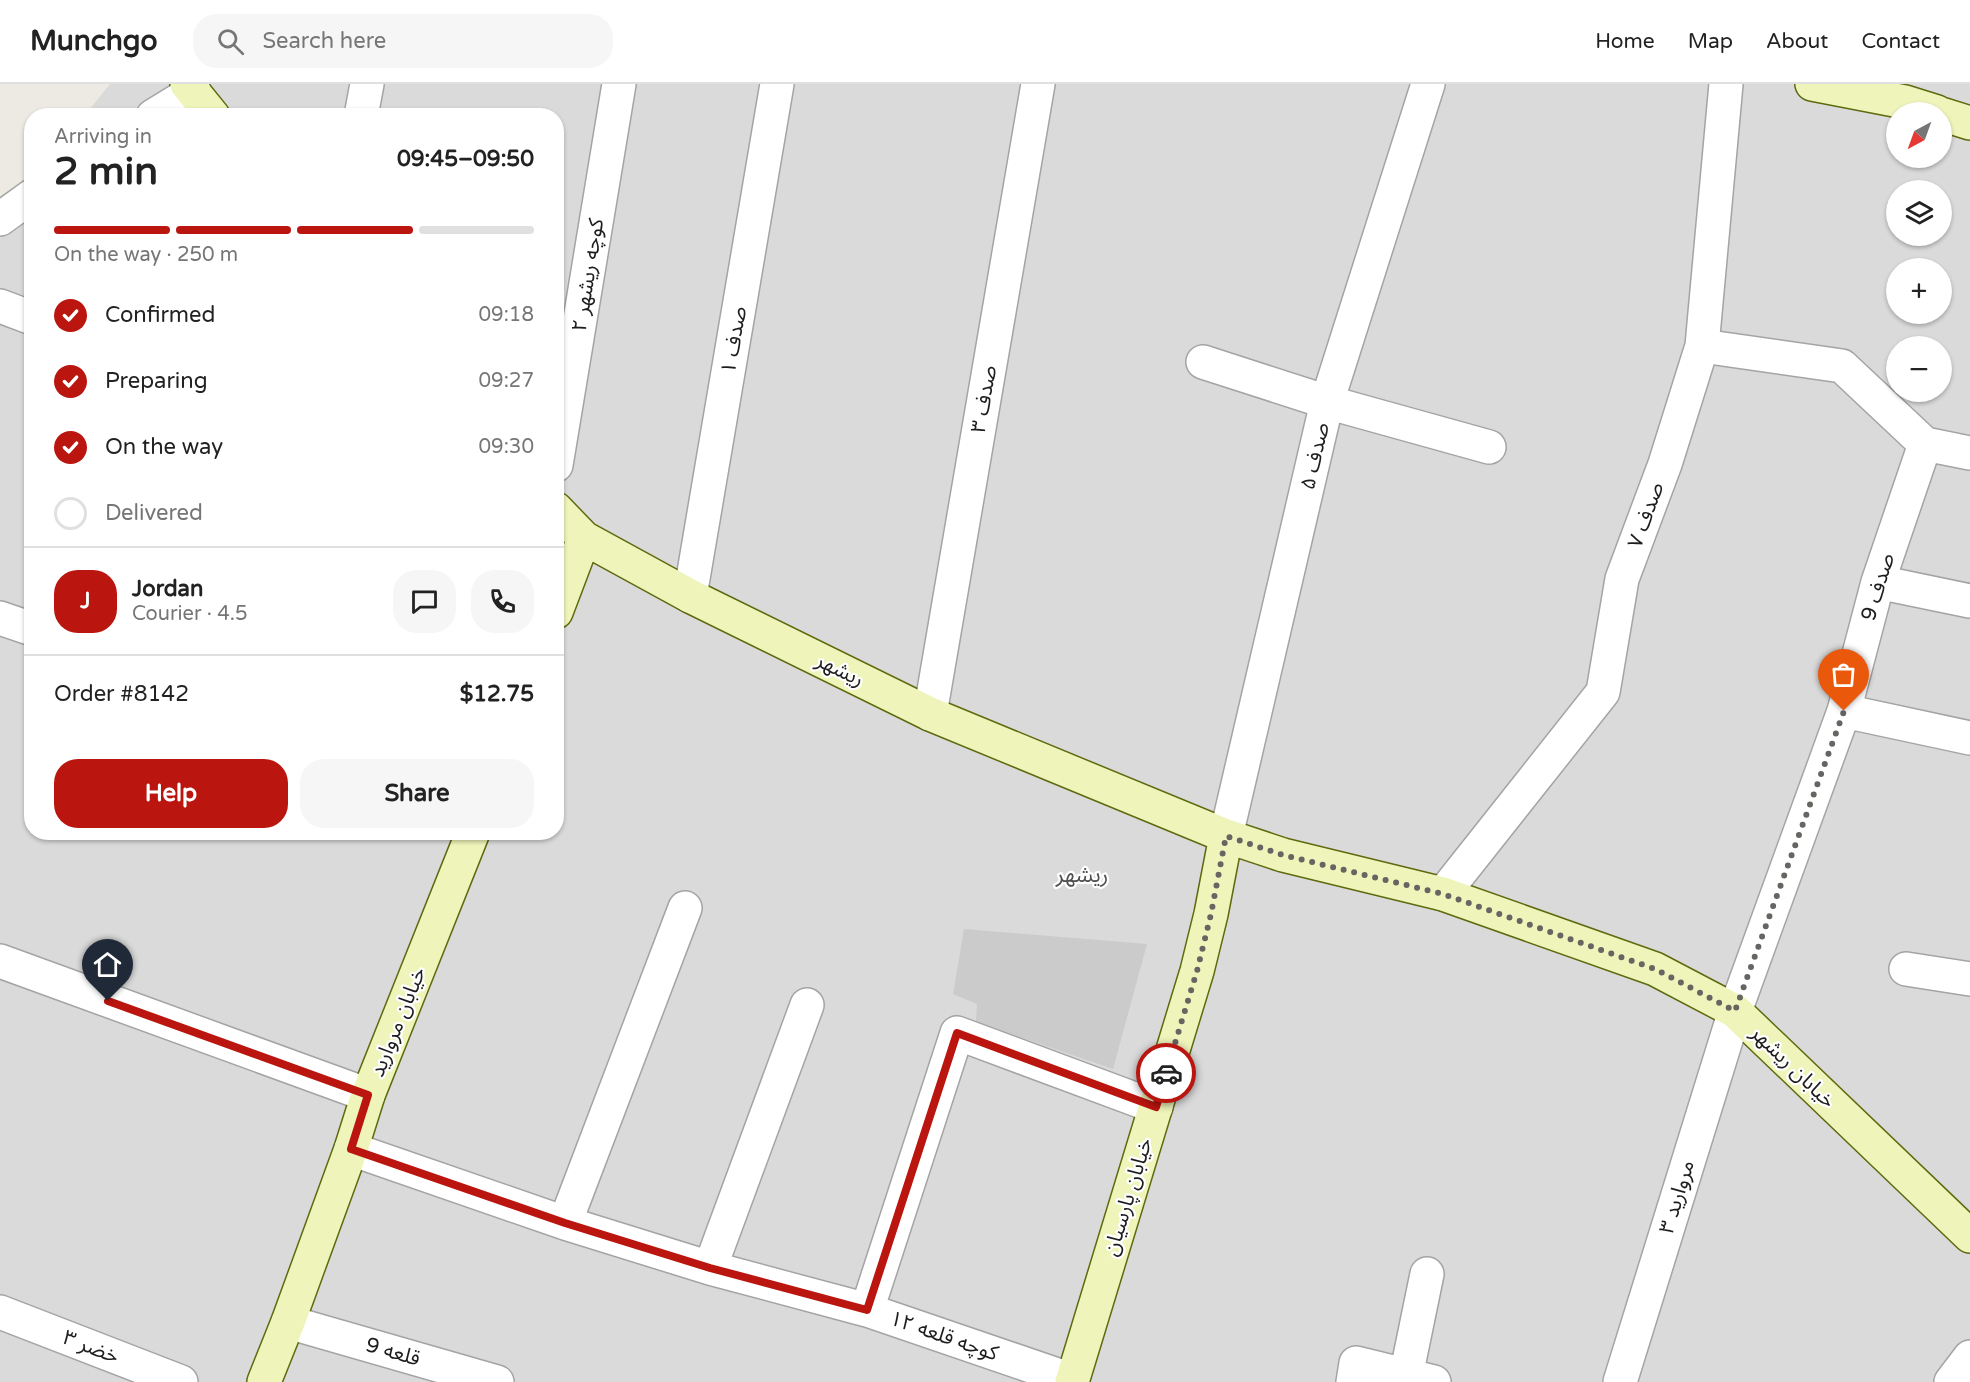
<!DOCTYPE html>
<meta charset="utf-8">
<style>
body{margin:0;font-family:"Varela Round","Noto Sans Arabic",sans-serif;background:#f6f6f6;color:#222;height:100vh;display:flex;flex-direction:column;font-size:22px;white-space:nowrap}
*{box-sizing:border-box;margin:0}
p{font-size:20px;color:#767676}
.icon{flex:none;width:33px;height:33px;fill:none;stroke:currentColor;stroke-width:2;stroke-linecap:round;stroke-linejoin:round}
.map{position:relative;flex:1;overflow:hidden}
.details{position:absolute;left:24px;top:24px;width:540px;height:732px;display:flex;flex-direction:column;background:#fff;border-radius:24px;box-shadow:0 2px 4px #0004}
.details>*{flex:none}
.needle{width:39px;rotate:221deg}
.fabs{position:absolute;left:1886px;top:18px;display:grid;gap:12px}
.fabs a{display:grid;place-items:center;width:66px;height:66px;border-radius:50%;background:#fff;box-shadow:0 2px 4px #0004;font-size:30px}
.pin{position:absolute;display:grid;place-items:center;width:51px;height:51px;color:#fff;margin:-62px -26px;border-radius:50% 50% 50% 0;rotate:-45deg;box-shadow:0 0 6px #0007}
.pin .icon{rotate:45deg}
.courier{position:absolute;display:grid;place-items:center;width:60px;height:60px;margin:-30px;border:4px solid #ba150f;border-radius:50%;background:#fff;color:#222;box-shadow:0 2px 8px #0007}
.head em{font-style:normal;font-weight:700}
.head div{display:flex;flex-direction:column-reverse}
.head{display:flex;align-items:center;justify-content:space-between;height:102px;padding:0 30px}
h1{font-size:39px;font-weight:700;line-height:45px}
.bar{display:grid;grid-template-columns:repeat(4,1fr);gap:9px 6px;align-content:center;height:72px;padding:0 30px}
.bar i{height:8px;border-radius:4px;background:#e0e0e0}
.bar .active{background:#ba150f}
.bar p{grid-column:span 4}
.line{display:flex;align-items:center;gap:15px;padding:0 30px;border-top:2px solid #e0e0e0}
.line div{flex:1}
.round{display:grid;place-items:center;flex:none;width:63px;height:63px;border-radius:24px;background:#f6f6f6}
ol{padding:0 30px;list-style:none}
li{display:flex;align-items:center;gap:18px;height:66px}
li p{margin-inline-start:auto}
li .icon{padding:6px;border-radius:50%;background:#ba150f;color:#fff;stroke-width:4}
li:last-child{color:#767676}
li i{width:33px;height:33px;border:3px solid #e0e0e0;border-radius:50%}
.primary-button{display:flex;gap:12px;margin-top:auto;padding:12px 30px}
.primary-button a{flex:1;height:69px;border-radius:24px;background:#ba150f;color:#fff;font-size:24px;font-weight:700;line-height:69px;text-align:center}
.primary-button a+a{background:#f6f6f6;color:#222}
header{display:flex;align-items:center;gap:36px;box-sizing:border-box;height:84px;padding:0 30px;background:#fff;border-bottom:2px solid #e0e0e0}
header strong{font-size:28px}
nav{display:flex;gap:33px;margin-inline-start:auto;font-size:21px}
.search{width:420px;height:54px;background:#f6f6f6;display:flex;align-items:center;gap:15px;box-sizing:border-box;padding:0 21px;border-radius:24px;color:#767676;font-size:22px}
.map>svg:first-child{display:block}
</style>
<header>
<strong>Munchgo</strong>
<div class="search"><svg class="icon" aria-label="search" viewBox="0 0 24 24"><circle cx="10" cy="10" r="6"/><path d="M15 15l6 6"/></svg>Search here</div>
<nav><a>Home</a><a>Map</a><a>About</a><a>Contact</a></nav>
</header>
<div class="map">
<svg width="1970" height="1298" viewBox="0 0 1970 1298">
<rect width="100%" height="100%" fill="#edeae3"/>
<path fill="#dbdada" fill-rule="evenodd" d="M110 0H1970V1298H0V113L31 90 32 748H556V32L85 31ZM1896 28H1941V74H1896ZM1896 106H1941V152H1896ZM1896 184H1941V230H1896ZM1896 262H1941V308H1896Z"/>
<path fill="#cbcbcb" d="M964 845 1147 860 1113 985 976 938 977 920 953 910Z"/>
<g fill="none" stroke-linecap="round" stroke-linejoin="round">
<defs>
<path id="street" d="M153 32 194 7
M361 32 367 0
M0 135 32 112
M0 222 32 234
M1702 262 1842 282 1925 360
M1203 278 1327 318 1489 363
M556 381 619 0
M1878 498 1970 517
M690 512 777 0
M0 534 32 545
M1844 627 1970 654
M930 630 1038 0
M1226 752 1327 318 1428 0
M1443 810 1603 608 1622 495 1665 380 1702 262 1726 0
M0 877 368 1011
M1906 885 1970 895
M351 1065 565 1139 710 1184 867 1226 1072 1296
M565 1139 685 824
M710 1184 807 921
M867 1226 957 949 1156 1023
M0 1228 181 1298
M288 1238 497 1298
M1406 1292 1427 1190
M1353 1298 1356 1279 1434 1298
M1620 1298 1735 927 1844 627 1878 498 1925 360 1970 369
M1951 1298 1970 1273"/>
<path id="secondary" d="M187 0 213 32
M1812 0 1905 18 1937 28
M1941 30 1970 39
M556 425 584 454 690 512 930 630 1226 752 1283 771 1443 810 1655 885 1735 927 1970 1152
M556 528 584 454
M264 1298 288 1238 351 1065 368 1011 473 748
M1072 1298 1197 887 1211 830 1226 752"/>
</defs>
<use href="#street" stroke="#a4a4a4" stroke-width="36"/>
<use href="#secondary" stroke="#5d6a0d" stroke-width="36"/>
<use href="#street" stroke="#fff" stroke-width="33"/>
<use href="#secondary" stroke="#eff4ba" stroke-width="33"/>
</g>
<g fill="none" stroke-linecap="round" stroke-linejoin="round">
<path stroke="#666562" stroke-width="6" stroke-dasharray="0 10.8" d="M1166 989 1197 887 1211 830 1226 752 1283 771 1443 810 1655 885 1735 927 1844 627"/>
<path stroke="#ba150f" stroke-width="8" d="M108 917 368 1011 351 1065 565 1139 710 1184 867 1226 957 949 1156 1023 1166 989"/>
</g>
<g text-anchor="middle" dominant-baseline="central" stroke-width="4.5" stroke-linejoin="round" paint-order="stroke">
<g font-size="21" fill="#1d1d1d" stroke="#fff">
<text transform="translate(588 191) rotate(-81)">کوچه ریشهر ۲</text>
<text transform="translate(734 256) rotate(-80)">صدف ۱</text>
<text transform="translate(984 315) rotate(-80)">صدف ۳</text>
<text transform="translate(1315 372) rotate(-77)">صدف ۵</text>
<text transform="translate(1646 431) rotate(-70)">صدف ۷</text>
<text transform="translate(1878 503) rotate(-73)">صدف 9</text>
<text transform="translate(840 586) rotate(26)">ریشهر</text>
<text transform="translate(398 938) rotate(-68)">خیابان مروارید</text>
<text transform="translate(1793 983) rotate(44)">خیابان ریشهر</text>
<text transform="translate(1128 1113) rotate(-73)">خیابان پارسیان</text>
<text transform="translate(1677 1113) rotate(-73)">مروارید ۳</text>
<text transform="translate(944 1252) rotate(19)">کوچه قلعه ۱۲</text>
<text transform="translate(91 1263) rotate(21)">خضر ۳</text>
<text transform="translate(393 1268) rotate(16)">قلعه 9</text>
</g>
<g font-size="22" fill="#505050" stroke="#fff">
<text x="1082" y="791">ریشهر</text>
</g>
</g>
</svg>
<div class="fabs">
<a><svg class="needle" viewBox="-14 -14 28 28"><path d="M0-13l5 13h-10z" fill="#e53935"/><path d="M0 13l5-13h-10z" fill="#767676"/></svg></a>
<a><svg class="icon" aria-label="layers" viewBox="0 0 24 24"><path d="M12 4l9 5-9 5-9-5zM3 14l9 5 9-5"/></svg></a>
<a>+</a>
<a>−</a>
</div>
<div class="pin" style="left:1844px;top:627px;background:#ea580c"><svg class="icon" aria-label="bag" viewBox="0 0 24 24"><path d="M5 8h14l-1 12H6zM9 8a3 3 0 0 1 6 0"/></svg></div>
<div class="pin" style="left:108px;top:917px;background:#1f2937"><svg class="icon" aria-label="home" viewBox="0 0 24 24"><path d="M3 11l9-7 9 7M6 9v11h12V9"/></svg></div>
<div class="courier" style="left:1166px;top:989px"><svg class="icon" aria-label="car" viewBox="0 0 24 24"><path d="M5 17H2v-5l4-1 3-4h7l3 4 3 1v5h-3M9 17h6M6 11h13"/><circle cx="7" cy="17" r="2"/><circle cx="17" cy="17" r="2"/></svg></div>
<section class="details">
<div class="head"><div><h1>2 min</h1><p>Arriving in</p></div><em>09:45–09:50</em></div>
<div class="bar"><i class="active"></i><i class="active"></i><i class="active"></i><i></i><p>On the way · 250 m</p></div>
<ol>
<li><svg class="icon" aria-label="check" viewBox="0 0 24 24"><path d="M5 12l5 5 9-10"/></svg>Confirmed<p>09:18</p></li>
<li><svg class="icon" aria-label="check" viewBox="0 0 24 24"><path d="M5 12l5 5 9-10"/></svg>Preparing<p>09:27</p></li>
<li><svg class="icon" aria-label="check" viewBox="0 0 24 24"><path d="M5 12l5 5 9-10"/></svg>On the way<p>09:30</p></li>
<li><i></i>Delivered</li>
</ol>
<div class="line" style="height:108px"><b class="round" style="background:#ba150f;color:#fff">J</b><div><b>Jordan</b><p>Courier · 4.5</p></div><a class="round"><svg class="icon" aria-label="chat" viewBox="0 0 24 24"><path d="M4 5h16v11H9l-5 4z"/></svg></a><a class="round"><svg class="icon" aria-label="phone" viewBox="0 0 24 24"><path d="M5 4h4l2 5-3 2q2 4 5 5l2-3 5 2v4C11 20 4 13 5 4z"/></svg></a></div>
<div class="line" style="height:78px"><div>Order #8142</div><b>$12.75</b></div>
<div class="primary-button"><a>Help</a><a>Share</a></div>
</section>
</div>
